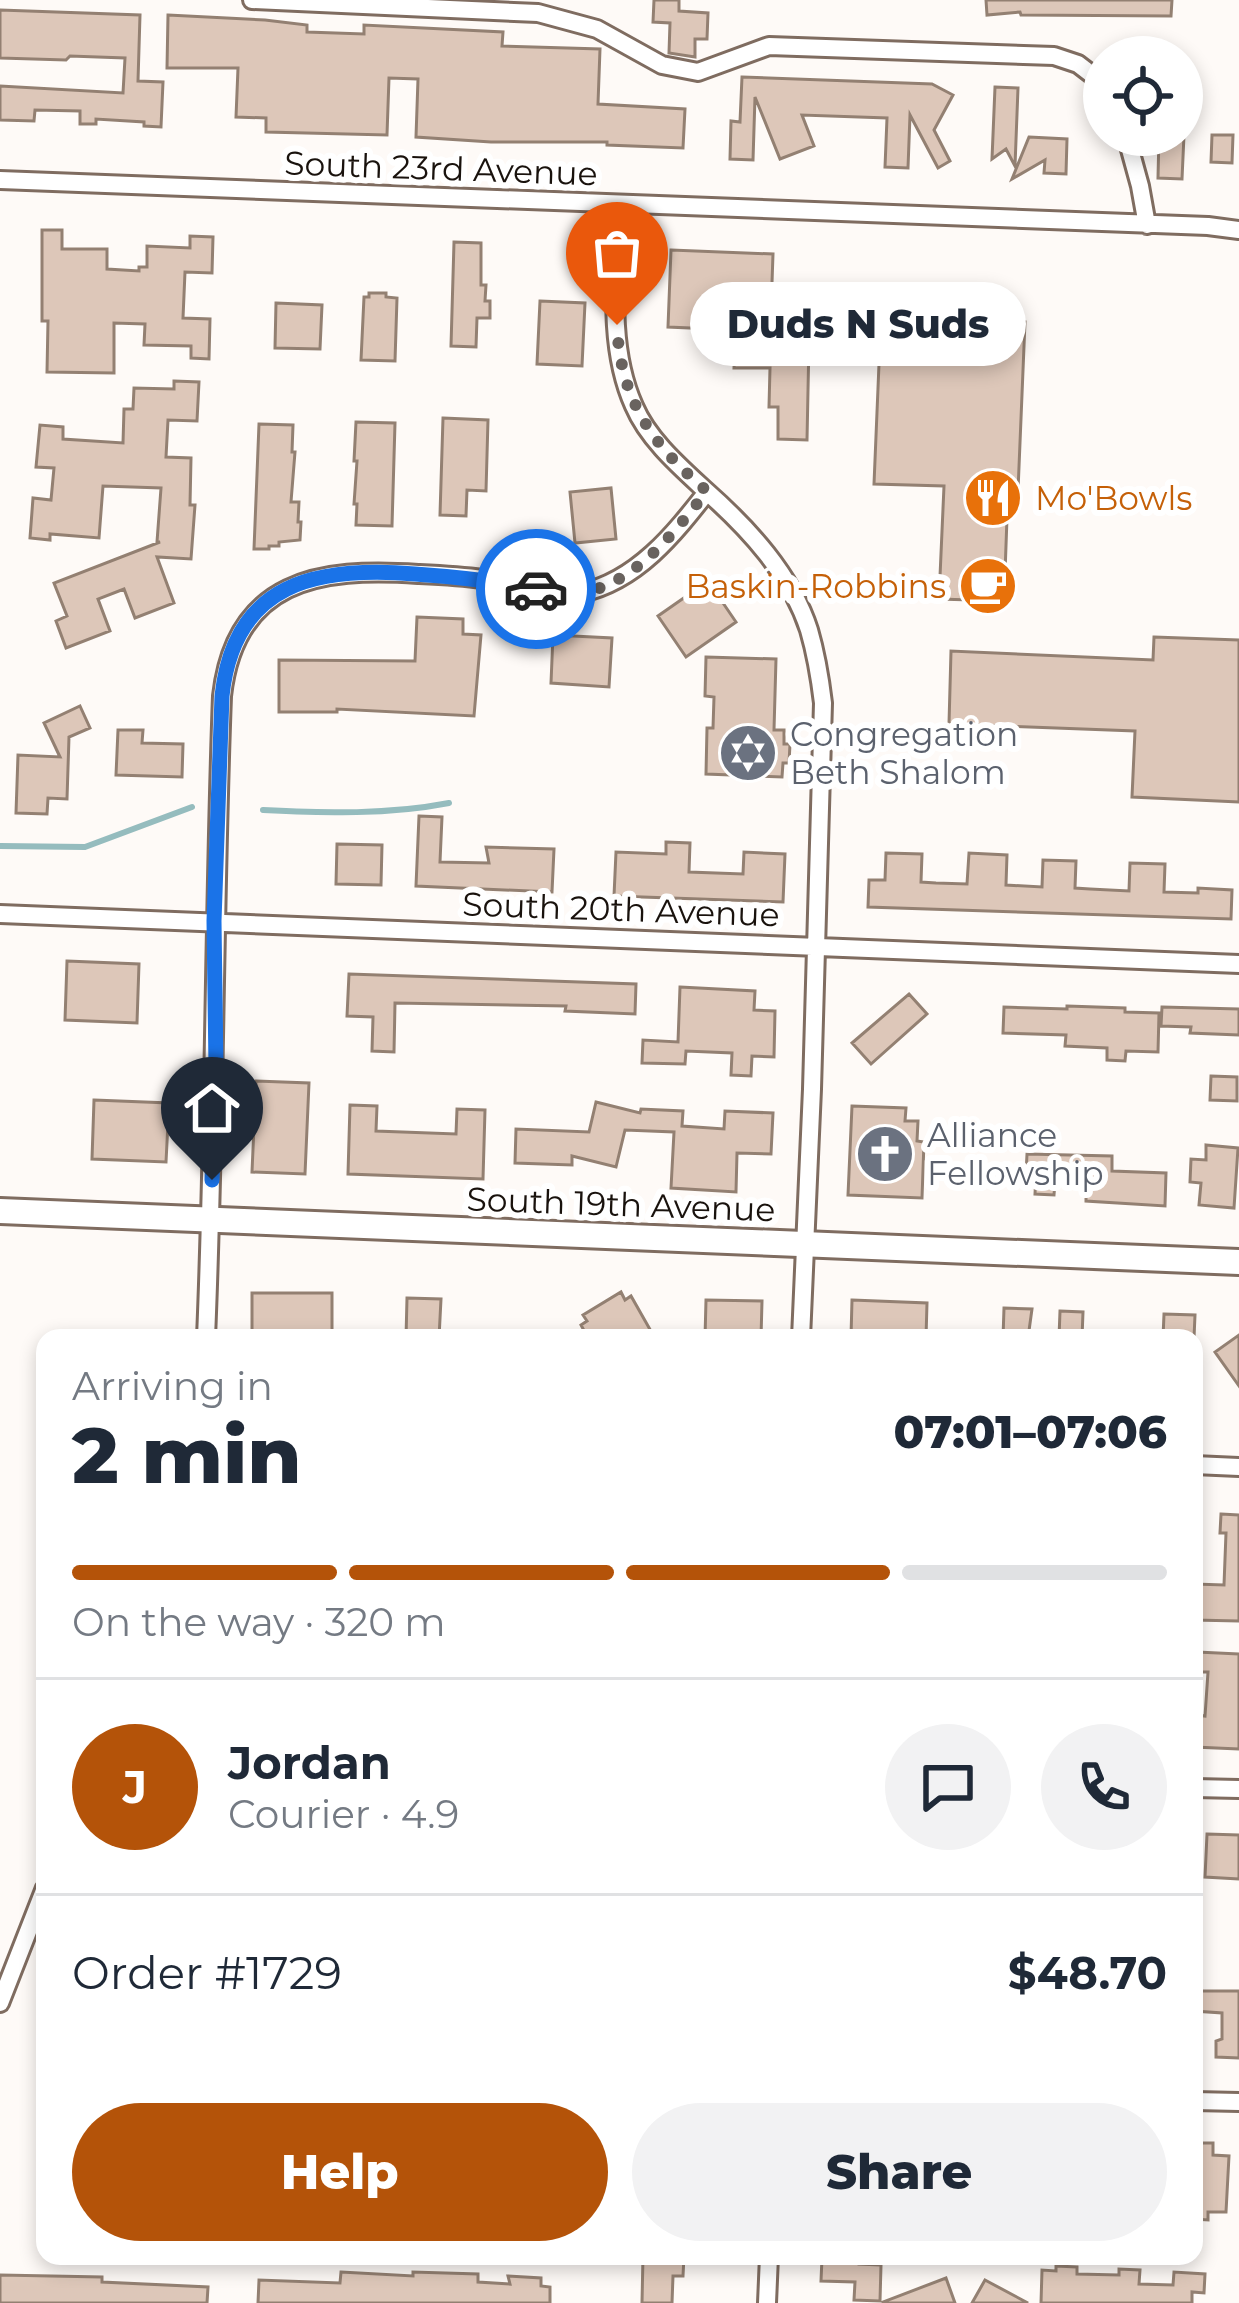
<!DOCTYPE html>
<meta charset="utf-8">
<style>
body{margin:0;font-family:Montserrat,sans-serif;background:#f2f2f3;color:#1f2937;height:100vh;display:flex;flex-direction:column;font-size:45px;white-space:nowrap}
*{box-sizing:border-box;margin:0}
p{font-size:39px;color:#747a83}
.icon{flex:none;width:66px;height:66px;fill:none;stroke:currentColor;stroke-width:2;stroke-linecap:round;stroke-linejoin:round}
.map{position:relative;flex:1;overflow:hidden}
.details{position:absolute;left:36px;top:1329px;width:1167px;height:936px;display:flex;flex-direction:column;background:#fff;border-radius:24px;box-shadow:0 6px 18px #0003}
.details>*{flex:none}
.buttons{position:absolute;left:1083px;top:36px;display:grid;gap:24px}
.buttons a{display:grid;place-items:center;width:120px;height:120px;border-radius:50%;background:#fff;box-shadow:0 6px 18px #0003;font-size:60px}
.pin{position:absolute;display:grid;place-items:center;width:102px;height:102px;color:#fff;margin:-123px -51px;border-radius:50% 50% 50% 0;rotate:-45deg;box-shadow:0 0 12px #0007}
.pin .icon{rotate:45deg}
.courier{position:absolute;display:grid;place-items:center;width:120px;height:120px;margin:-60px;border:9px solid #1a73e8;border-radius:50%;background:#fff;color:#222;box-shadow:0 3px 15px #0007}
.bubble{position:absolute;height:84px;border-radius:42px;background:#fff;box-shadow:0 6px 18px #0003;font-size:39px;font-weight:800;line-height:84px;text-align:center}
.headline em{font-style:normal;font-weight:800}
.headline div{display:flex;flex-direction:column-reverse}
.headline{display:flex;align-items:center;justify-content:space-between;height:204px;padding:0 36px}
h1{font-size:78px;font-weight:800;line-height:90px}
.bar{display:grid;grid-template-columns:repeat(4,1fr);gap:18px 12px;align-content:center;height:144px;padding:0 36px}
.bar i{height:15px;border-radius:9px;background:#e0e1e3}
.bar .selected{background:#b45309}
.bar p{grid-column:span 4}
.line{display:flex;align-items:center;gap:30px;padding:0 36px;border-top:3px solid #e0e1e3}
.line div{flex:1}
.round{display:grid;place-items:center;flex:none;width:126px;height:126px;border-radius:63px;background:#f2f2f3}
.action{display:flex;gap:24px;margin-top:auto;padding:24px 36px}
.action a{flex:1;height:138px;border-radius:72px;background:#b45309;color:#fff;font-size:48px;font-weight:800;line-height:138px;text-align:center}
.action a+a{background:#f2f2f3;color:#1f2937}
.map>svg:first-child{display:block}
</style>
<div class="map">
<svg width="1239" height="2303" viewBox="0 0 1239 2303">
<rect width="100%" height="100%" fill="#fefaf7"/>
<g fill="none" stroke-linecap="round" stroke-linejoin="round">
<path stroke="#95bcbe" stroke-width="6" d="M263 810C327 813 387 815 449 803
M0 846 85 847 192 807"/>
</g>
<path fill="#ddc7b9" stroke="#938072" stroke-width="3" d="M654 0H679V11L708 13 707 39H695V57L669 53 670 23 653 22Z
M986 0H1172L1171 16 1021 15 1020 12 987 15Z
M0 10 140 15 138 81 163 82 161 127 144 126V122L96 119V124H80V111L35 110 34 121 0 120V86L123 93 125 58 70 56 66 60 0 58Z
M168 15 265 20 307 25V32L364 34V25L503 32 502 46 600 49 598 104 685 109 683 148 607 145V142H491L416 137 418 79 389 78 387 135 266 132V118L236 117 238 68H167Z
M742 77 932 84 953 95 934 130 950 161 938 168 910 115 908 168 885 167 887 118 802 115 814 146 780 159 755 97 753 160 730 159 731 121 740 122Z
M995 87 1018 88 1015 166 1006 149 992 159Z
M1159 135H1184L1182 179 1158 178Z
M1212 135H1233L1232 163 1211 162Z
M1029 137 1067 139 1066 174 1044 173 1045 160 1012 179Z
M42 230H62V249H107V269L139 271V267H147V246L190 248V236L213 237 212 273 185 272 183 318 210 319 209 359 191 358V346L144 345 145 324 114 323V373L47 372 48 321H42Z
M454 242 481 243V285H486L485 301H490V318H477L476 347 451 346Z
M671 250 773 254 770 340 809 341 807 440 778 439V407H769L770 368H734L735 330 668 327Z
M369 293H386V297L397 298 395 361 361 360 364 297H369Z
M540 301 585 303 582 366 537 364Z
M276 303 322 305 320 349 275 348Z
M881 316 1025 322 1018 491 1008 490 1004 601 939 599 944 486 874 484Z
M174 381 199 382 197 421 168 420 166 457 191 458 190 505H195L191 559 157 557 174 603 135 618 124 589 98 599 110 631 66 648 56 621 67 616 54 583 160 542H157L161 488 103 486 99 538 50 534V540L30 538 33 498 51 500 54 468 36 467 40 425 63 427V439L123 443 124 409H133L134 388 174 389Z
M443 418 488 420 486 491 467 490 466 516 440 515Z
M356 422 395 423 392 526 356 525 357 504H354L357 461H354Z
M259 424 293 425 292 452H295L291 502H299L298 522H301L300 540 279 542V546H269V549H254Z
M611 488 616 539 575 543 570 492Z
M708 581 736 622 686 657 658 616Z
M417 617 463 619V634L481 635 474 716 337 709V712H279V660L415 661Z
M553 635 612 638 609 687 551 683Z
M1154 637 1239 640V802L1132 797 1135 731 949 724 951 651 1153 660Z
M706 657 776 659 774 730H784V744H790L789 763H783L782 777 706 774 707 728H713L714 697 705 696Z
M80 706 90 728 69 737 67 799 48 798 47 814 16 813 18 755 60 757 44 723Z
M118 730H143L142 743 183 744 182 777 116 775Z
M419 816 442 817 440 862 489 863 486 847 554 849 552 892 416 886Z
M666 842 690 843 689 872 743 874 744 852 785 854 783 902 614 896 616 852 666 854Z
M337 844 382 845 381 885 336 884Z
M886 853 922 854 921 882 936 883 967 884 969 853 1007 855 1006 885 1042 887 1043 860 1076 861 1075 888 1090 889 1129 891 1130 863 1165 864 1164 892 1198 893V888L1232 890 1231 919 868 907 869 880H885Z
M67 961 139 964 137 1023 65 1020Z
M349 974 636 984 635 1014 565 1011 566 1006 395 1003 394 1052 372 1051 373 1017 347 1016Z
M680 987 755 991 754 1010 775 1011 774 1057 752 1056 751 1076 731 1075 732 1053 686 1051 685 1064 642 1063 643 1040 678 1042Z
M909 994 927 1014 871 1064 852 1043Z
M1067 1006 1125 1008V1012L1159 1013 1158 1052 1126 1051 1125 1061 1107 1060V1048L1065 1046 1066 1035 1003 1033 1004 1007 1067 1009Z
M1162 1007 1239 1009V1035L1190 1033 1191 1027 1161 1026Z
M1211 1076 1237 1077V1101L1210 1100Z
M256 1081 309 1083 305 1174 252 1172Z
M94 1100 169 1103 166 1162 92 1159Z
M596 1102 640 1113 641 1109 683 1111 682 1126 724 1129 725 1111 773 1113 771 1154 737 1153 736 1192 671 1188 674 1132 625 1130 616 1167 572 1156V1165L515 1163 516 1129 589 1132Z
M350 1105 377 1106 376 1131 456 1134 457 1109 485 1110 483 1179 348 1174Z
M852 1106 906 1108 905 1121H918L917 1141 924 1142 922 1198 848 1195Z
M1206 1145 1238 1148 1234 1208 1199 1205 1201 1183 1190 1182 1191 1159 1206 1160Z
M1027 1154 1112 1156V1171L1166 1173 1165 1206 1086 1201V1182H1055L1054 1195 1035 1194 1036 1174H1026Z
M621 1292 625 1300 631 1296 652 1333 644 1338H588L581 1325 587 1321 583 1315Z
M252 1293H332V1338H252Z
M407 1298 441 1299 439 1338H406Z
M706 1300 762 1301 761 1338H705Z
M852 1300 927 1303 926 1338 851 1337Z
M1004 1308 1032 1309 1028 1338H1003Z
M1060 1311 1083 1312 1082 1338H1059Z
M1164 1314 1195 1315 1194 1338H1163Z
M1239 1335V1386L1215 1352Z
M1221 1514 1239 1515V1621L1194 1620 1195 1584 1224 1585 1226 1533H1220Z
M1197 1652 1239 1654V1749L1194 1747V1715L1205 1716 1208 1672H1196Z
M1207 1834 1239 1835V1879L1205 1877Z
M1194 1991H1239V2058L1216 2057V2041L1222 2039V2013L1194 2011Z
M1194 2143H1213V2155L1229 2156 1226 2212H1208V2220L1194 2219Z
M643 2256H684L683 2276H673L672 2303H642Z
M822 2258 859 2259V2264L881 2265 880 2301 854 2300 855 2282 821 2281Z
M1056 2266 1077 2267V2274L1119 2275V2269L1140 2270 1139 2284 1173 2285 1174 2272 1205 2274 1204 2293 1192 2292V2303H1041L1042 2270 1056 2271Z
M341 2272 413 2276V2272L478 2274V2282L510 2284 508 2276 541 2278V2286L550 2287V2303H258L259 2280 340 2283Z
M0 2275 102 2277V2282L208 2287 207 2303H0Z
M946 2278 955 2303H884L883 2302Z
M985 2280 1028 2303H972Z"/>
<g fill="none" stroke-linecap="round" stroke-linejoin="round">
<defs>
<path id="minor" d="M252 0 538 13 597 29 662 65 698 72 769 46 1054 56 1078 64 1104 84
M1126 135 1140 186 1147 225
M0 180 1208 226 1239 230
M619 204C617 270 606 344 634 406 648 439 679 466 705 490 748 528 791 574 809 630 816 654 820 678 823 703L812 1089 801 1338
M0 914 1239 964
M206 1338C215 1124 214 910 222 696 235 580 319 567 418 574 439 575 461 576 482 579 513 584 551 599 581 593 637 581 674 534 707 492
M1194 1465 1239 1467
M1194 1788 1239 1789
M0 2003 45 1888
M1194 2101 1239 2102
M767 2303 769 2256"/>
<path id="secondary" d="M0 1211 1239 1262"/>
</defs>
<use href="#minor" stroke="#7f6c60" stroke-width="22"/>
<use href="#secondary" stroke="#7f6c60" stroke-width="30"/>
<use href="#minor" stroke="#fff" stroke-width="16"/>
<use href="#secondary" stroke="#fff" stroke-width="24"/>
</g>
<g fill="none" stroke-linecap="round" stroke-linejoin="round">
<path stroke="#69635f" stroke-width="12" stroke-dasharray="0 21.6" d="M536 589C549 591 562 595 574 594 632 588 674 533 707 491 652 445 620 399 617 325"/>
<path stroke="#1a73e8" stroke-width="15" d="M212 1180 216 1067 214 921 222 696C234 582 317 566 415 574 457 577 496 581 536 589"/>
</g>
<defs>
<symbol id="restaurant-disc" viewBox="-11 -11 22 22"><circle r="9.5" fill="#e8710a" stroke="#fff"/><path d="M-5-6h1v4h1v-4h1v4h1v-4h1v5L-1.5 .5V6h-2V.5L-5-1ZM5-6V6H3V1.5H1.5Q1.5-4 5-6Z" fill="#fff"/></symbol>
<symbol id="cafe-disc" viewBox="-11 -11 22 22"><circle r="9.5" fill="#e8710a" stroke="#fff"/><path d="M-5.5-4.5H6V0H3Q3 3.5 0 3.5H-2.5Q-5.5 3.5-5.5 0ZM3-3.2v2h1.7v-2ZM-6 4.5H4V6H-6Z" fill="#fff"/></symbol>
<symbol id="synagogue-disc" viewBox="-11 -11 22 22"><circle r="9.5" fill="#6b7280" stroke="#fff"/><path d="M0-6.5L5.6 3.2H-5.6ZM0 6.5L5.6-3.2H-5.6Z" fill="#fff"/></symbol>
<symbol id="church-disc" viewBox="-11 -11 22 22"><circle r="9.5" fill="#6b7280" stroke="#fff"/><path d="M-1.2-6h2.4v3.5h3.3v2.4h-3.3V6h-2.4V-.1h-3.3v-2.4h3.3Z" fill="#fff"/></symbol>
</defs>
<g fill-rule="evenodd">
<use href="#restaurant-disc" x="960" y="465" width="66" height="66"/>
<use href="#cafe-disc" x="955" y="553" width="66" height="66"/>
<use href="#synagogue-disc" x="715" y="720" width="66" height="66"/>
<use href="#church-disc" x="852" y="1121" width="66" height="66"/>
</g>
<g text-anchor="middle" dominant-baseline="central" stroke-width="12" stroke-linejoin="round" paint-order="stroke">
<g font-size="33" fill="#19120d" stroke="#fff">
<text transform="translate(441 168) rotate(2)">South 23rd Avenue</text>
<text transform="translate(621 909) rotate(2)">South 20th Avenue</text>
<text transform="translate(621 1204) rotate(2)">South 19th Avenue</text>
</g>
<g font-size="33" fill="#c56008" stroke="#fff" text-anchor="start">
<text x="1035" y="498">Mo'Bowls</text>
<text x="946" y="586" text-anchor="end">Baskin-Robbins</text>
</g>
<g font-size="33" fill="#5b616d" stroke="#fff" text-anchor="start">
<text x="790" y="734">Congregation<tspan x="790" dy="38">Beth Shalom</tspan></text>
<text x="927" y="1135">Alliance<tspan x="927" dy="38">Fellowship</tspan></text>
</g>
</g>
</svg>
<div class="buttons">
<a><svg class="icon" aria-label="locate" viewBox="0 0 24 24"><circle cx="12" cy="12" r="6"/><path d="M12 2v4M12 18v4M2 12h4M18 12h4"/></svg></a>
</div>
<div class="pin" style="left:617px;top:325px;background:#ea580c"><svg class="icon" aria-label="bag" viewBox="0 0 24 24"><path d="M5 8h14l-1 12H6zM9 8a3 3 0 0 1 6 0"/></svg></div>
<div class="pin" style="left:212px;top:1180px;background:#1f2937"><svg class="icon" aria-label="home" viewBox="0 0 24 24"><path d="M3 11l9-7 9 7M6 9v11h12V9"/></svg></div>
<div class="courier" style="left:536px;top:589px"><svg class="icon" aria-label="car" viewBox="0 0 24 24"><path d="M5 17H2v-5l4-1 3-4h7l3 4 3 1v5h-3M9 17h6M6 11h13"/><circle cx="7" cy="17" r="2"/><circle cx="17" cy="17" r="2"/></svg></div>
<div class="bubble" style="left:690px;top:282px;width:336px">Duds N Suds</div>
<section class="details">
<div class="headline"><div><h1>2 min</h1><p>Arriving in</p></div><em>07:01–07:06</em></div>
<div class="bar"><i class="selected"></i><i class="selected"></i><i class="selected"></i><i></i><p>On the way · 320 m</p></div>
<div class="line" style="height:216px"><b class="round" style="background:#b45309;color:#fff">J</b><div><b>Jordan</b><p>Courier · 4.9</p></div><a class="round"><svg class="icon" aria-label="chat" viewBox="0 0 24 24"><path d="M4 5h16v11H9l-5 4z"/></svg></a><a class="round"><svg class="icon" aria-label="phone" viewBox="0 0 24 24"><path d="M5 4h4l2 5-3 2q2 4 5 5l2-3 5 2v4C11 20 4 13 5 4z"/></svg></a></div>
<div class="line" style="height:156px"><div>Order #1729</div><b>$48.70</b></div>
<div class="action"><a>Help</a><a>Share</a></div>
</section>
</div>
